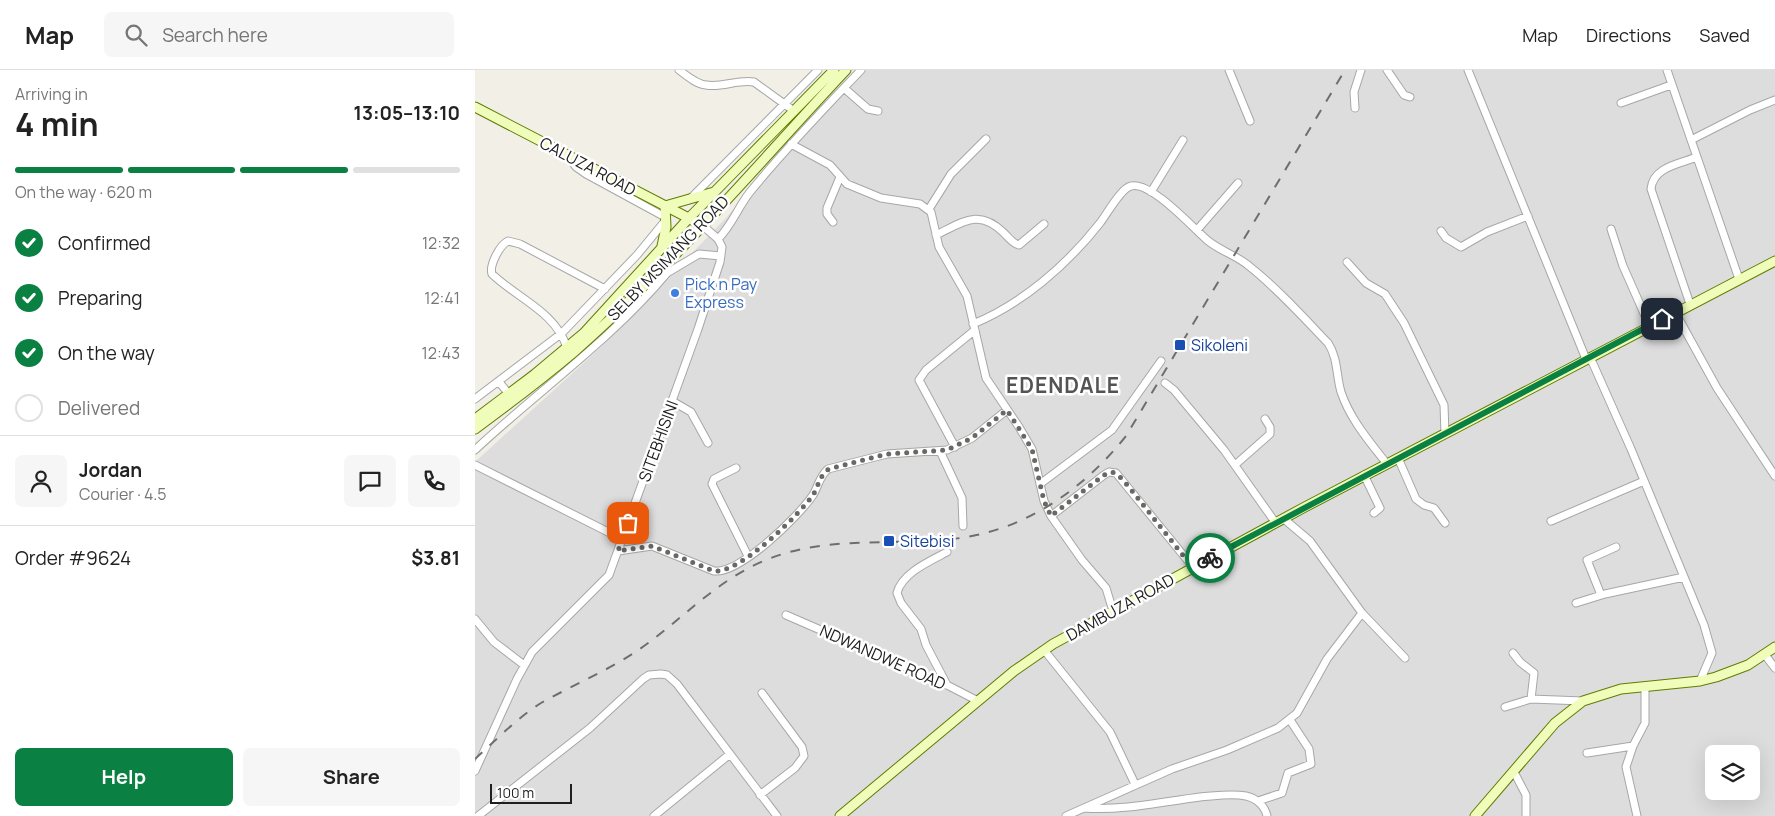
<!DOCTYPE html>
<meta charset="utf-8">
<style>
body{margin:0;font-family:Manrope,sans-serif;background:#f6f6f6;color:#222;height:100vh;display:flex;flex-direction:column;font-size:19px;white-space:nowrap}
*{box-sizing:border-box;margin:0}
p{font-size:16px;color:#767676}
.icon{flex:none;width:28px;height:28px;fill:none;stroke:currentColor;stroke-width:2;stroke-linecap:round;stroke-linejoin:round}
.map{position:relative;flex:1;overflow:hidden}
.panel{display:flex;flex-direction:column;background:#fff;width:475px}
.panel>*{flex:none}
.fabs{position:absolute;left:1230px;top:675px;display:grid;gap:10px}
.fabs a{display:grid;place-items:center;width:55px;height:55px;border-radius:8px;background:#fff;box-shadow:0 5px 20px #0002;font-size:25px}
.scale{position:absolute;left:15px;bottom:12px;width:82px;box-sizing:border-box;padding-left:5px;border:2px solid #202020;border-top:0;font-size:14px;line-height:18px;white-space:nowrap;color:#202020;-webkit-text-stroke:4px #fff;paint-order:stroke}
.pin{position:absolute;display:grid;place-items:center;width:42px;height:42px;color:#fff;margin:-21px;border-radius:10px;box-shadow:0 2px 8px #0006}
.courier{position:absolute;display:grid;place-items:center;width:50px;height:50px;margin:-25px;border:4px solid #0b8043;border-radius:50%;background:#fff;color:#222;box-shadow:0 1px 6px #0007}
.overview em{font-style:normal;font-weight:700}
.overview div{display:flex;flex-direction:column-reverse}
.overview{display:flex;align-items:center;justify-content:space-between;height:85px;padding:0 15px}
h1{font-size:32px;font-weight:700;line-height:38px}
.bar{display:grid;grid-template-columns:repeat(4,1fr);gap:8px 5px;align-content:center;height:60px;padding:0 15px}
.bar i{height:6px;border-radius:4px;background:#e0e0e0}
.bar .on{background:#0b8043}
.bar p{grid-column:span 4}
.line{display:flex;align-items:center;gap:12px;padding:0 15px;border-top:1px solid #e0e0e0}
.line div{flex:1}
.round{display:grid;place-items:center;flex:none;width:52px;height:52px;border-radius:8px;background:#f6f6f6}
ol{padding:0 15px;list-style:none}
li{display:flex;align-items:center;gap:15px;height:55px}
li p{margin-inline-start:auto}
li .icon{padding:5px;border-radius:50%;background:#0b8043;color:#fff;stroke-width:4}
li:last-child{color:#767676}
li i{width:28px;height:28px;border:2px solid #e0e0e0;border-radius:50%}
.cta{display:flex;gap:10px;margin-top:auto;padding:10px 15px}
.cta a{flex:1;height:58px;border-radius:8px;background:#0b8043;color:#fff;font-size:20px;font-weight:700;line-height:58px;text-align:center}
.cta a+a{background:#f6f6f6;color:#222}
header{display:flex;align-items:center;gap:30px;box-sizing:border-box;height:70px;padding:0 25px;background:#fff;border-bottom:1px solid #e0e0e0}
header strong{font-size:24px}
nav{display:flex;gap:28px;margin-inline-start:auto;font-size:18px}
.search{width:350px;height:45px;background:#f6f6f6;display:flex;align-items:center;gap:12px;box-sizing:border-box;padding:0 18px;border-radius:8px;color:#767676;font-size:19px}
main{display:flex;flex:1;min-height:0}
.map>svg:first-child{display:block}
</style>
<header>
<strong>Map</strong>
<div class="search"><svg class="icon" aria-label="search" viewBox="0 0 24 24"><circle cx="10" cy="10" r="6"/><path d="M15 15l6 6"/></svg>Search here</div>
<nav><a>Map</a><a>Directions</a><a>Saved</a></nav>
</header>
<main>
<section class="panel">
<div class="overview"><div><h1>4 min</h1><p>Arriving in</p></div><em>13:05–13:10</em></div>
<div class="bar"><i class="on"></i><i class="on"></i><i class="on"></i><i></i><p>On the way · 620 m</p></div>
<ol>
<li><svg class="icon" aria-label="check" viewBox="0 0 24 24"><path d="M5 12l5 5 9-10"/></svg>Confirmed<p>12:32</p></li>
<li><svg class="icon" aria-label="check" viewBox="0 0 24 24"><path d="M5 12l5 5 9-10"/></svg>Preparing<p>12:41</p></li>
<li><svg class="icon" aria-label="check" viewBox="0 0 24 24"><path d="M5 12l5 5 9-10"/></svg>On the way<p>12:43</p></li>
<li><i></i>Delivered</li>
</ol>
<div class="line" style="height:90px"><a class="round"><svg class="icon" aria-label="person" viewBox="0 0 24 24"><circle cx="12" cy="8" r="4"/><path d="M4 21q1-7 8-7t8 7"/></svg></a><div><b>Jordan</b><p>Courier · 4.5</p></div><a class="round"><svg class="icon" aria-label="chat" viewBox="0 0 24 24"><path d="M4 5h16v11H9l-5 4z"/></svg></a><a class="round"><svg class="icon" aria-label="phone" viewBox="0 0 24 24"><path d="M5 4h4l2 5-3 2q2 4 5 5l2-3 5 2v4C11 20 4 13 5 4z"/></svg></a></div>
<div class="line" style="height:65px"><div>Order #9624</div><b>$3.81</b></div>
<div class="cta"><a>Help</a><a>Share</a></div>
</section>
<div class="map">
<svg width="1300" height="746" viewBox="0 0 1300 746">
<rect width="100%" height="100%" fill="#f1efe6"/>
<path fill="#dedddd" fill-rule="evenodd" d="M380 0H1300V746H0V392L126 277 251 148ZM1239 684H1276V721H1239Z"/>
<g fill="none" stroke-linecap="round" stroke-linejoin="round">
<defs>
<path id="street" d="M204 0C212 6 221 14 231 15 247 18 263 9 279 12L319 41
M754 0 775 51
M912 0 929 25 935 27
M993 0 1111 289
M1192 0 1264 209
M369 18 393 39 403 41
M1146 33 1196 15
M880 38 879 22 886 0
M1216 70 1275 40 1300 30
M316 74 355 95 372 114 406 128 445 134 456 142 464 177 492 226 511 308 544 357 557 379 569 431 576 446 607 490 631 518 638 541
M92 85 101 97 111 104 190 147
M676 122 708 70
M215 129 343 0
M454 139 476 104 511 69
M358 152 352 144V138L365 107
M1136 159 1148 196 1175 257
M722 160 763 113
M966 161 971 168 986 177 1012 162 1053 146
M461 165C488 152 504 138 529 163 534 168 538 174 544 175L569 154
M243 169C257 155 263 137 275 122 310 79 348 40 386 0
M872 192 891 213 910 224 929 253 969 335 970 364
M192 203 224 184 246 186
M1215 234 1176 119C1178 97 1204 94 1222 87
M1200 242 1242 318 1300 406
M498 254C547 234 592 195 625 153 632 144 646 118 656 116 676 111 718 158 732 170 745 181 761 185 774 196 802 218 828 247 853 273 863 288 861 305 866 322 875 349 894 371 912 394
M92 278C81 242 43 229 17 204 14 195 25 175 33 171L45 174 130 219
M1115 287 1156 379 1229 555 1237 583 1225 611
M24 312 34 324
M690 313 699 320 749 380 800 452
M0 329 87 263 162 185 190 151
M197 331 216 342 233 373
M480 377 444 310 451 300 500 260
M0 380C63 321 136 270 192 203L188 195
M465 381 487 428 488 456
M923 388 941 429 949 435 959 438 970 453
M0 395 147 469
M760 395 795 364V357L790 349
M261 398 239 409 237 414 273 486
M889 405 905 438 899 443
M565 414 637 360 686 291
M576 446 629 405 634 402 641 403 718 497
M809 449 835 471 887 543 930 588
M1076 451 1169 411
M143 481 177 476 239 501C265 504 324 446 338 425 344 415 344 407 353 399L412 384 472 380 497 368 532 340
M472 482C455 491 427 503 422 523L426 533 446 559 451 575 472 615
M1126 525 1112 490 1141 477
M1101 533 1130 524 1209 507
M311 545 472 615 503 631
M0 549 19 572 49 595
M569 580 635 662 660 714
M1038 583 1045 592 1059 603 1056 629
M1290 585 1300 598
M1030 637 1056 629 1108 631
M1112 683 1158 676
M0 701 42 609 57 582 134 505 223 259 245 192 247 177 243 169 227 155
M1039 702 1051 725V746
M285 725 320 698 329 686 327 677 287 623
M783 731 807 723 813 703 836 694 834 679 815 650
M609 738C647 741 687 732 725 727 740 726 756 723 771 726 781 728 790 736 792 746
M3 746 115 658 168 609 174 605 186 604 192 605 202 614 302 746
M179 746 255 684
M591 746 697 699 752 680 803 658 822 643 852 589 887 543
M1162 746 1151 697 1158 676 1170 653V616"/>
<path id="secondary" d="M0 37 227 155
M187 176 191 157 190 136 239 122
M0 349 60 304 109 263 214 148 359 0
M0 359C34 334 67 309 99 282 197 196 282 95 371 0
M365 746 539 601 578 574 828 438 1300 191
M1000 746 1080 653 1108 631 1146 619 1225 611 1241 607 1273 595 1300 577"/>
</defs>
<use href="#street" stroke="#a7a7a7" stroke-width="9"/>
<use href="#secondary" stroke="#5f7d01" stroke-width="11"/>
<use href="#street" stroke="#fff" stroke-width="7"/>
<use href="#secondary" stroke="#f0fcb9" stroke-width="9"/>
<path stroke="#6e6e6e" stroke-width="2" stroke-dasharray="10 10" stroke-linecap="butt" d="M0 689C21 670 42 648 66 633 98 615 132 601 162 581 206 551 241 510 291 490 352 465 414 476 477 469 548 462 608 420 651 366L870 0"/>
</g>
<g fill="none" stroke-linecap="round" stroke-linejoin="round">
<path stroke="#696865" stroke-width="5" stroke-dasharray="0 9" d="M153 453 143 481 177 476 239 501C264 504 324 445 338 425 344 415 344 406 354 399L412 384 472 380 497 368 532 340 557 379 569 431 576 446 629 405 637 402 644 406 654 417 718 498 735 488"/>
<path stroke="#0b8043" stroke-width="6" d="M735 488 1187 249"/>
</g>
<circle fill="#3f7fe0" stroke="#fff" stroke-width="2" cx="200" cy="223" r="5"/>
<g fill="#1a4fb4" stroke="#fff" stroke-width="2">
<rect x="699" y="269" width="12" height="12" rx="2.5"/>
<rect x="408" y="465" width="12" height="12" rx="2.5"/>
</g>
<g text-anchor="middle" dominant-baseline="central" stroke-width="5" stroke-linejoin="round" paint-order="stroke">
<g font-size="16" fill="#202020" stroke="#fff">
<text transform="translate(113 96) rotate(28)">CALUZA ROAD</text>
<text transform="translate(193 188) rotate(-46)">SELBY MSIMANG ROAD</text>
<text transform="translate(183 371) rotate(-70)">SITEBHISINI</text>
<text transform="translate(645 537) rotate(-29)">DAMBUZA ROAD</text>
<text transform="translate(408 587) rotate(24)">NDWANDWE ROAD</text>
</g>
<g font-size="16" fill="#366cbe" stroke="#fff" text-anchor="start">
<text x="210" y="214">Pick n Pay<tspan x="210" dy="18">Express</tspan></text>
</g>
<g font-size="16" fill="#164399" stroke="#fff" text-anchor="start">
<text x="716" y="275">Sikoleni</text>
<text x="425" y="471">Sitebisi</text>
</g>
<g font-size="21" font-weight="bold" letter-spacing="1" fill="#535353" stroke="#fff">
<text x="588" y="315">EDENDALE</text>
</g>
</g>
</svg>
<div class="fabs">
<a><svg class="icon" aria-label="layers" viewBox="0 0 24 24"><path d="M12 4l9 5-9 5-9-5zM3 14l9 5 9-5"/></svg></a>
</div>
<div class="scale">100 m</div>
<div class="pin" style="left:153px;top:453px;background:#ea580c"><svg class="icon" aria-label="bag" viewBox="0 0 24 24"><path d="M5 8h14l-1 12H6zM9 8a3 3 0 0 1 6 0"/></svg></div>
<div class="pin" style="left:1187px;top:249px;background:#1f2937"><svg class="icon" aria-label="home" viewBox="0 0 24 24"><path d="M3 11l9-7 9 7M6 9v11h12V9"/></svg></div>
<div class="courier" style="left:735px;top:488px"><svg class="icon" aria-label="bike" viewBox="0 0 24 24"><circle cx="6" cy="16" r="4"/><circle cx="18" cy="16" r="4"/><path d="M6 16l4-8h5l3 8M10 8l3 8H6M13 5h3"/></svg></div>
</div>
</main>
